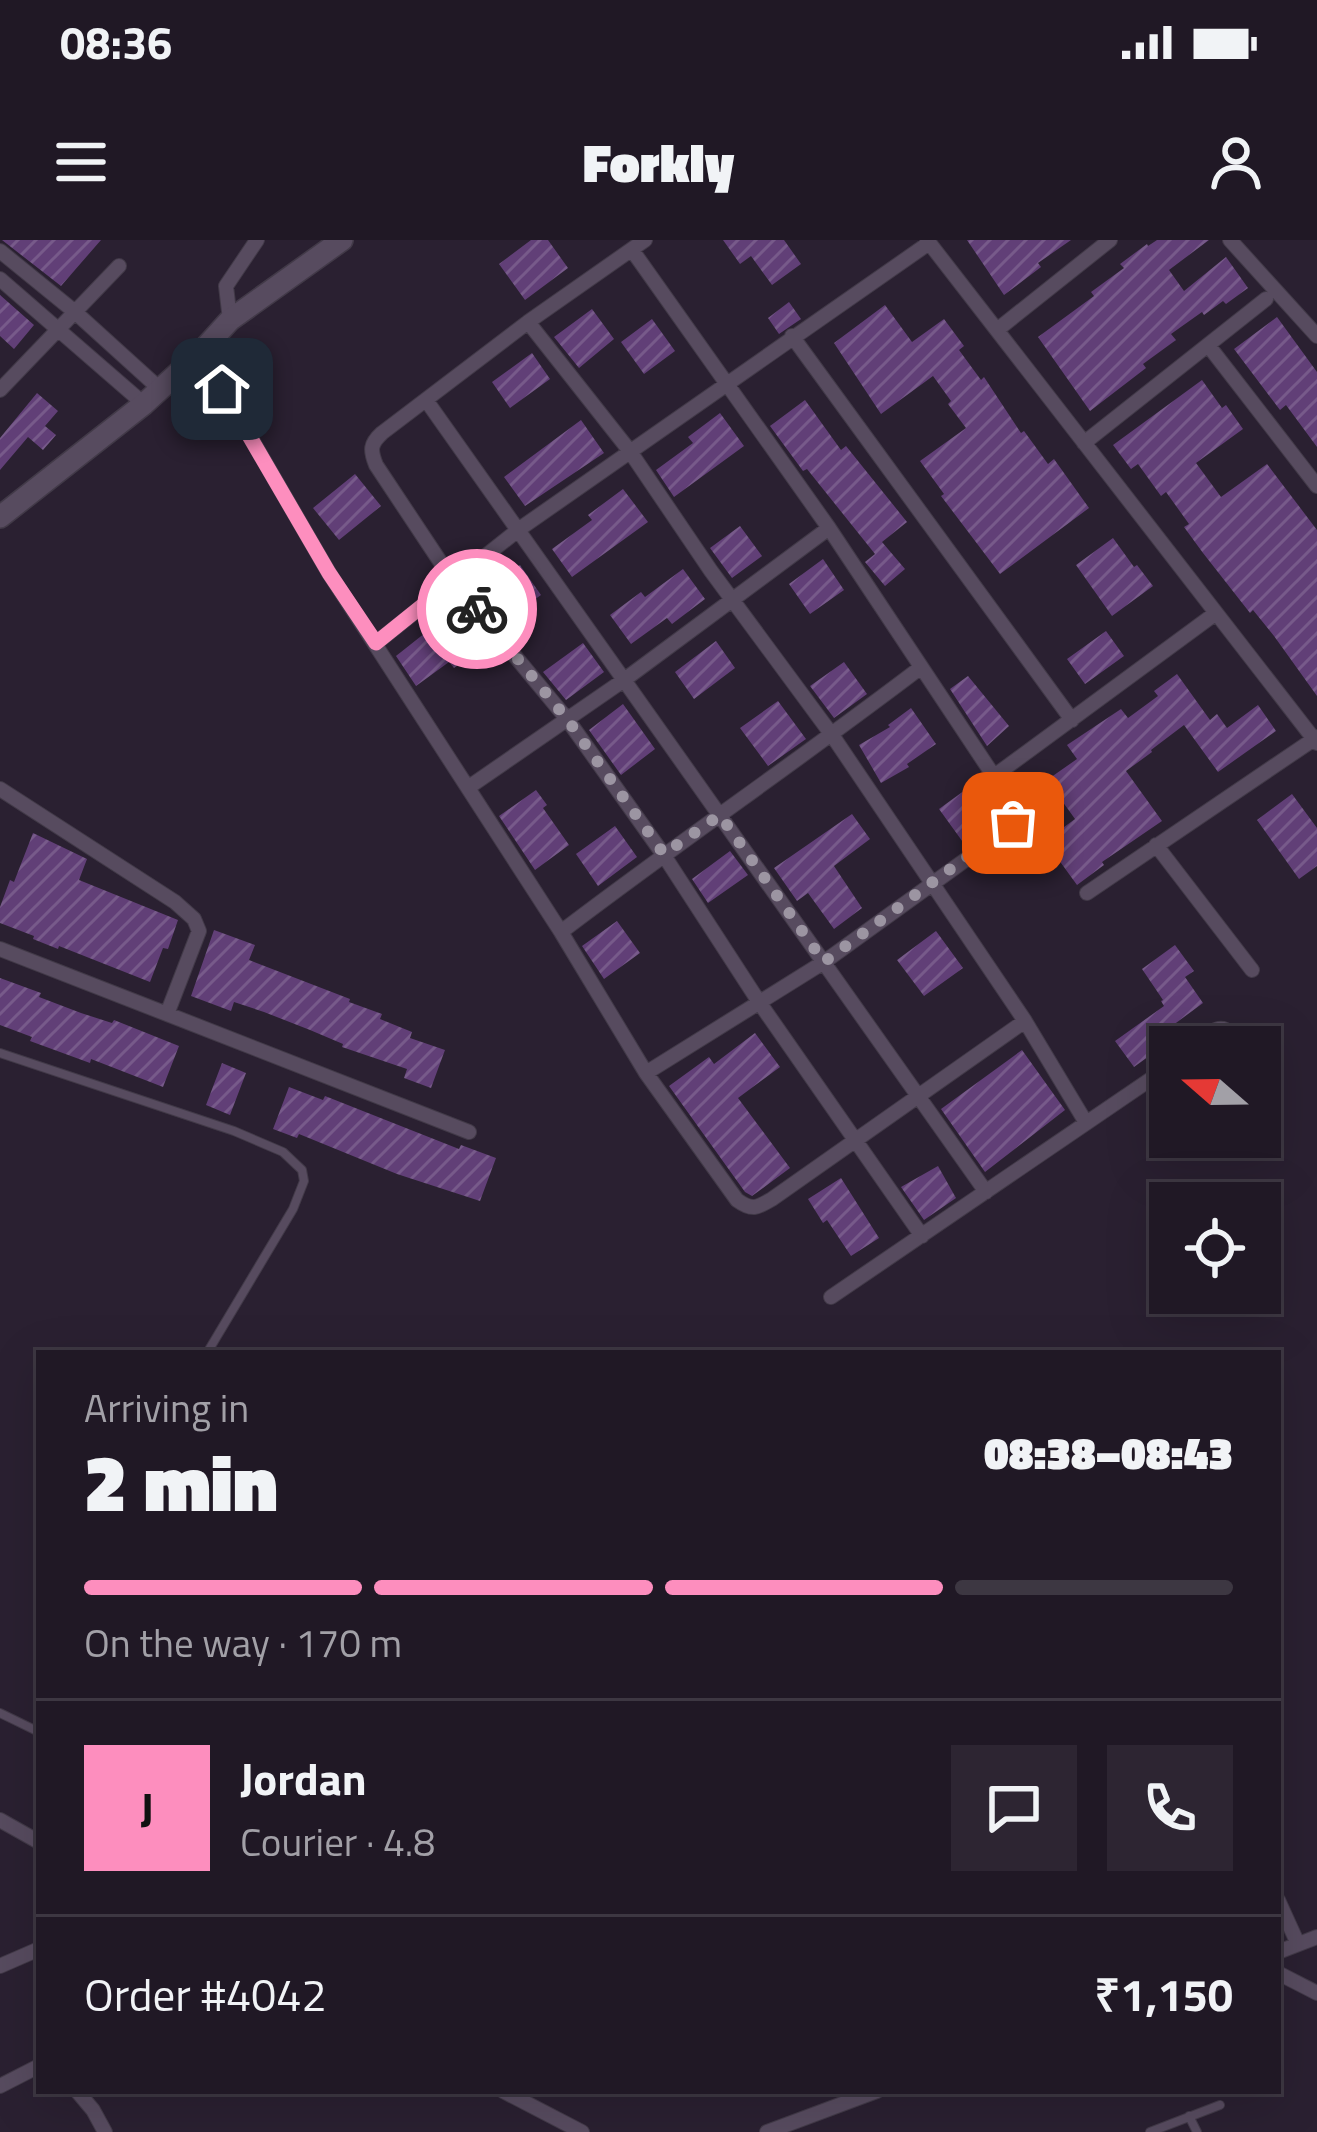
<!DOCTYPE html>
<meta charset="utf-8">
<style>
body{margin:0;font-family:"Titillium Web",sans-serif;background:#2d2532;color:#f1f3f6;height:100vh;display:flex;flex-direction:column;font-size:45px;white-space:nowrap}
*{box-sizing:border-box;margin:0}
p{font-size:39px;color:#a2a0a7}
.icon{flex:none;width:66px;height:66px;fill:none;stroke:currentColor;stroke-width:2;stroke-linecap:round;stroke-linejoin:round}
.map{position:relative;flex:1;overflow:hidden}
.panel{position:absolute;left:36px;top:1110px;width:1245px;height:744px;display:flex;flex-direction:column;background:#201825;border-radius:0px;box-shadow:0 12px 48px #0002,0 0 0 3px #3d3742}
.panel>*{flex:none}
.needle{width:78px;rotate:290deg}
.fabs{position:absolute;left:1149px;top:786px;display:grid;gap:24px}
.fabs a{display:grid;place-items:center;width:132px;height:132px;border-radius:0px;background:#201825;box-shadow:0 12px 48px #0002,0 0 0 3px #3d3742;font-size:60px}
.pin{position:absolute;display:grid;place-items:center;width:102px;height:102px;color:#fff;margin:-51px;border-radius:24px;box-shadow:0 6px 18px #0006}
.courier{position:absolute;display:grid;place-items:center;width:120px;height:120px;margin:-60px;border:9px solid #fd8ebe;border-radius:50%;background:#fff;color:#222;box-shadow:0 3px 15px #0007}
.overview em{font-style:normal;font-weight:800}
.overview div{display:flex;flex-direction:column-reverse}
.overview{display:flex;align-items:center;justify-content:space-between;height:204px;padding:0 48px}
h1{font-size:78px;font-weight:800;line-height:90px}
.bar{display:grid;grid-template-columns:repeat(4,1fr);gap:18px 12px;align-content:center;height:144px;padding:0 48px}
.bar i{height:15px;border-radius:9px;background:#3d3742}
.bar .on{background:#fd8ebe}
.bar p{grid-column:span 4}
.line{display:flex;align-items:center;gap:30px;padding:0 48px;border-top:3px solid #3d3742}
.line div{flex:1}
.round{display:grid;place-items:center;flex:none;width:126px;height:126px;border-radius:0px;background:#2d2532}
.status{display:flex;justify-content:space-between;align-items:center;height:84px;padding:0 60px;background:#201825;direction:ltr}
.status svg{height:33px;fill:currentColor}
header{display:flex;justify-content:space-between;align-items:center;height:156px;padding:0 48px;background:#201825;font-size:54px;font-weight:800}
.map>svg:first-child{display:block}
</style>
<div class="status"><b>08:36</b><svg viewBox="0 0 49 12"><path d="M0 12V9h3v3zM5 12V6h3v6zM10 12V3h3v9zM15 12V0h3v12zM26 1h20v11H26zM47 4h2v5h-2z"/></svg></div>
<header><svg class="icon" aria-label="menu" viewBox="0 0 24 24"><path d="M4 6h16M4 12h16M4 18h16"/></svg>Forkly<svg class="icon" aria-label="person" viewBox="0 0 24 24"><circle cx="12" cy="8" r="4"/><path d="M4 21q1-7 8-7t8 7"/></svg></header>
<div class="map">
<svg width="1317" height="1892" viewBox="0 0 1317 1892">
<defs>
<pattern id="building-hatch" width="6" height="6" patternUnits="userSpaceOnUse" patternTransform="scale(3)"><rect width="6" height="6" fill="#613f77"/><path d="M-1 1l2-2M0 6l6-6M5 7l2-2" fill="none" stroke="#775a8a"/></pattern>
</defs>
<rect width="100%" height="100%" fill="#2a2031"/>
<path fill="url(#building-hatch)" d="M2 0H101L61 46Z
M531 0H548L568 28 525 60 499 24Z
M723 0H784L801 24 772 45 751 16 740 24Z
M967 0H1071L1038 23 1041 27 1004 55Z
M1157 0H1209L1169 30 1184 51 1226 17 1248 48 1226 64 1223 61 1204 75 1202 72 1171 94 1176 100 1143 124 1146 128 1090 171 1038 97 1094 56 1091 52 1124 28 1120 24 1147 4 1148 6Z
M0 55 34 85 14 109 0 96Z
M789 62 801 79 779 94 768 78Z
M885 65 912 102 944 79 964 106 959 110 981 140 984 137 1021 193 1024 191 1048 224 1054 219 1089 268 1000 334 941 256 944 254 920 221 966 188 948 164 951 161 933 136 881 174 834 103Z
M592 69 614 99 579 128 554 97Z
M1277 77 1317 132V207L1286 165 1280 170 1234 109Z
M652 79 675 111 644 134 621 102Z
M532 113 550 139 510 168 492 142Z
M1202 140 1222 168 1226 165 1243 189 1196 223 1221 257 1267 224 1317 290V456L1274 396 1253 370 1250 373 1203 313 1184 287 1189 284 1166 252 1161 256 1138 224 1131 229 1113 205Z
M37 153 58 171 45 186 56 195 43 210 28 197 0 230V198Z
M805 160 841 210 846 206 907 282 882 302 905 329 885 346 865 322 875 314 807 229 803 231 770 186Z
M720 173 744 206 674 257 656 230 693 203 688 197Z
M581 180 604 213 525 266 504 237Z
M355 234 381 266 339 300 313 268Z
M623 249 648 282 572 337 552 309 592 280 588 275Z
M740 286 762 316 732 338 710 308Z
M1113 298 1134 327 1137 325 1153 346 1112 376 1076 325Z
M823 319 844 350 810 374 789 344Z
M520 325 541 355 510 377 489 347Z
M683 329 705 359 672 384 667 378 631 404 610 375 641 352 645 357Z
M459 366 486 405 454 428 449 422 416 446 396 416Z
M1106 391 1124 416 1085 444 1067 419Z
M716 401 735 428 694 459 675 432Z
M583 403 604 432 566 460 543 432Z
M844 422 867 454 834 478 810 446Z
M1177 434 1210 480 1217 474 1227 488 1258 465 1276 491 1218 532 1184 485 1151 510 1152 512 1126 531 1162 581 1102 622 1104 625 1077 645 1045 601 1075 579 1047 540 1077 519 1067 505 1121 469 1128 478 1158 456 1154 451Z
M968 436 1009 486 987 506 950 449Z
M778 461 806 499 768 526 740 488Z
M623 464 655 509 621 535 589 490Z
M911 468 936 504 907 524 909 527 881 543 859 505 890 487 888 485Z
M972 545 997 581 965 605 939 569Z
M536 550 547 565 543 568 569 605 535 630 499 576Z
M1292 554 1317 588V626L1299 639 1257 580Z
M852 574 870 599 834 626 862 668 834 689 808 653 797 661 774 628Z
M615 586 637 617 598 646 576 614Z
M33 593 87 619 79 640 178 680 168 709 163 708 150 742 59 706 58 709 33 699 34 696 0 683V667L10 640 14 642Z
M730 611 748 635 708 663 692 639Z
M617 681 640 713 604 739 582 706Z
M214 690 255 705 249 720 350 759 349 762 382 774 380 779 412 792 410 798 445 810 431 848 404 838 407 829 342 807 343 804 310 790 264 772 234 762 231 771 191 756Z
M936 691 963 728 924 756 897 720Z
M1175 705 1194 731 1185 737 1203 763 1161 794 1167 803 1134 827 1115 801 1164 766 1161 761 1163 760 1142 729Z
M0 738 41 753 39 757 81 773 112 783 114 780 179 806 163 847 91 819 90 823 30 801 32 797 0 785Z
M755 793 780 827 738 858 790 928 752 956 745 952 669 846 709 817 714 824Z
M1022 810 1065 870 985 932 941 869Z
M222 823 246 833 230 875 206 865Z
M289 847 323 860 325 856 459 909 461 905 496 918 480 961 397 934 299 894 297 898 273 889Z
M938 926 956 958 924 980 901 947Z
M841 938 879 998 851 1016 827 980 823 983 808 959Z"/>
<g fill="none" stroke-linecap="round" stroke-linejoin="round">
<defs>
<path id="lane" d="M0 813 234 891 283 912 302 930 304 941 293 969 207 1113
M0 1473 39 1492
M1189 1876 1197 1892
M1150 1892 1220 1865"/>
<path id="street" d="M645 0 528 82 382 193C370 204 370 210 376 225L453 341 567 479 663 614 759 762 922 996
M927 0 1317 503
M1230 0 1317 96
M632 10 829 288 1009 559 1016 575 1013 582 1004 592 824 722 646 833
M0 11 75 72 161 150
M0 39 144 164
M230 80 226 46 257 0
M528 82 629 210 711 331 832 495 1025 781 1085 881
M997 90 1110 0
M792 96 1072 480
M1208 105 1317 246
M201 112 329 333 561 692 646 833 737 960C752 971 757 968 772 959L1025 781
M0 150 119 26
M426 160 986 952
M1084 203 1266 59
M376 403 518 290 929 3
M993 537 1216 373
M469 547 624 440 829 288
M0 549 175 662 194 679 199 691 167 774 0 709
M1156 605 1252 730
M1087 653 1317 497
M561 692C679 602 802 518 920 428
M167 774 469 892
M1193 807C1214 788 1225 778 1241 807
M831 1057 1170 826
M0 1580 39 1602
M1278 1660 1298 1704
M1278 1712 1317 1697
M0 1726 39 1709
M1278 1733 1317 1753
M0 1846 39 1826
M77 1851 93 1870 105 1892
M503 1851 582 1892
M767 1892 877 1851"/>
<path id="secondary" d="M0 277 144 164 201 112 230 80 342 0"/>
</defs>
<use href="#lane" stroke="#423a48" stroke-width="10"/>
<use href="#street" stroke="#423a48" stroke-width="16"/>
<use href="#secondary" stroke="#423a48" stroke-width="24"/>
<use href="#lane" stroke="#574b5f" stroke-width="8"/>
<use href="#street" stroke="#574b5f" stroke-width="14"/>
<use href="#secondary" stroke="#574b5f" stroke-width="21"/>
</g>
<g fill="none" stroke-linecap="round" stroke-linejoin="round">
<path stroke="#9c95a2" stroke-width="12" stroke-dasharray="0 21.6" d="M477 369 567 479 664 614 720 575 824 722 1013 583"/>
<path stroke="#fd8ebe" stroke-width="15" d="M222 149 329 333 376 403 453 341 477 369"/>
</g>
</svg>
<div class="fabs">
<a><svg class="needle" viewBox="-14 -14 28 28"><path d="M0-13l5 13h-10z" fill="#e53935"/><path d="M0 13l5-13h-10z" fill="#a2a0a7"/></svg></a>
<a><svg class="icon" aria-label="locate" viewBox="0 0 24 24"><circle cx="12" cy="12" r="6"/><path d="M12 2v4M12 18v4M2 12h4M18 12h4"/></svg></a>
</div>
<div class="pin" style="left:1013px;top:583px;background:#ea580c"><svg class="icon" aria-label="bag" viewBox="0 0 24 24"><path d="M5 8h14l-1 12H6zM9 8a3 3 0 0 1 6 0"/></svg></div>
<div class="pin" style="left:222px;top:149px;background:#1f2937"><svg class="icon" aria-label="home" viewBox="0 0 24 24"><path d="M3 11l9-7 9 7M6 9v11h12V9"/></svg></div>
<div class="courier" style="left:477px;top:369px"><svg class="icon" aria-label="bike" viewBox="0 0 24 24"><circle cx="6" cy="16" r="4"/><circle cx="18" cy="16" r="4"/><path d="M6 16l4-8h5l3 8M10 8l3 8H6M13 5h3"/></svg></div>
<section class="panel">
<div class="overview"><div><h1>2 min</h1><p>Arriving in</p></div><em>08:38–08:43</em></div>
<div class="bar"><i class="on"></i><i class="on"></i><i class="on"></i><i></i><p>On the way · 170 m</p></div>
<div class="line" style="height:216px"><b class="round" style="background:#fd8ebe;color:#111">J</b><div><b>Jordan</b><p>Courier · 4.8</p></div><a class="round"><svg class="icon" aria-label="chat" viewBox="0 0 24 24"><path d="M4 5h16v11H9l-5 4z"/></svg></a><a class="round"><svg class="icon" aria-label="phone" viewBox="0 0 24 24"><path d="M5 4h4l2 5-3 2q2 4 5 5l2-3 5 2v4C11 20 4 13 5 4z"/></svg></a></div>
<div class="line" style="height:156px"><div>Order #4042</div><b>₹1,150</b></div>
</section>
</div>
